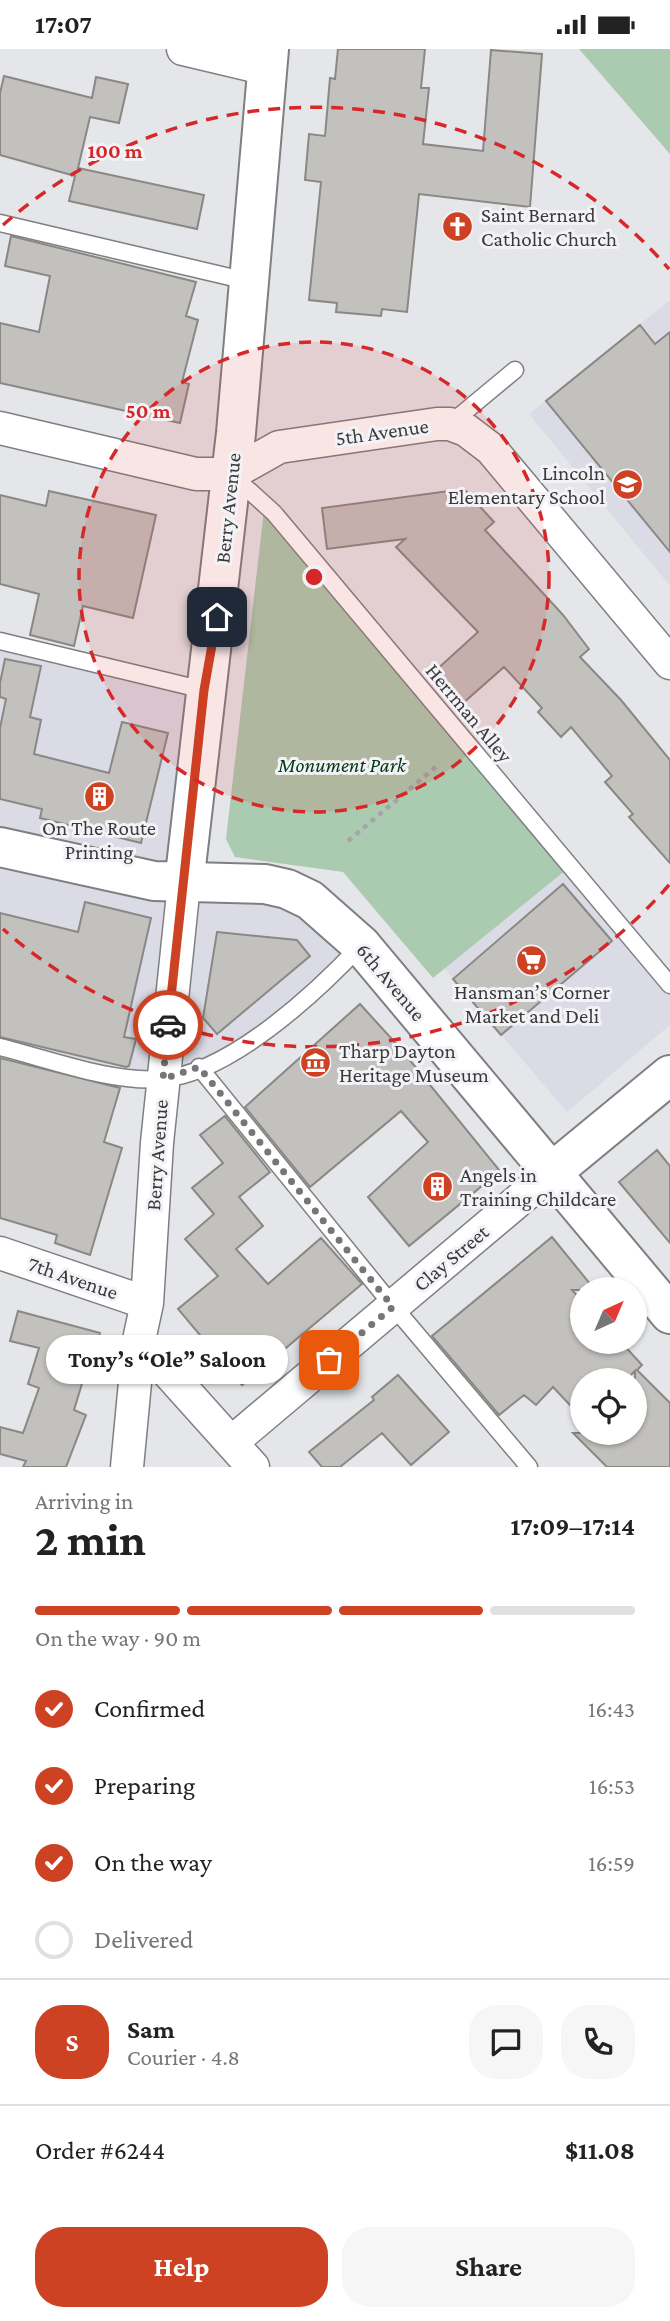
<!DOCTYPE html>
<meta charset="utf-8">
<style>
body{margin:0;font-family:"Crimson Pro",serif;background:#f6f6f6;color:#222;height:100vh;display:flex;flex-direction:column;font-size:26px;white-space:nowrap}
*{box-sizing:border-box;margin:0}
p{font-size:23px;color:#767676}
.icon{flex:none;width:38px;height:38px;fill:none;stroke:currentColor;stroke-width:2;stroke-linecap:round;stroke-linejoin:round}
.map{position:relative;height:1418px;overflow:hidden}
.side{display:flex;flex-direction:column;background:#fff;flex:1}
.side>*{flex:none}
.needle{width:46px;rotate:44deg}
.tools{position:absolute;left:570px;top:1228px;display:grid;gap:14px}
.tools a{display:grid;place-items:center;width:77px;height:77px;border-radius:50%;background:#fff;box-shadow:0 2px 5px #0004;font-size:35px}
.pin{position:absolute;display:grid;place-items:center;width:60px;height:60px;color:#fff;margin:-30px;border-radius:14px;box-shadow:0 4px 10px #0006}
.courier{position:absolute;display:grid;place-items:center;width:70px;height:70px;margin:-35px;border:5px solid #cc4223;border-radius:50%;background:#fff;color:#222;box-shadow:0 2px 9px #0007}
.bubble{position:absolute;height:49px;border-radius:24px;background:#fff;box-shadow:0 2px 5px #0004;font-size:23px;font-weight:700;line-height:49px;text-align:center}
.head em{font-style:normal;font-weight:700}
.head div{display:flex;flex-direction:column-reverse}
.head{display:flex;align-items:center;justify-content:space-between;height:119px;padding:0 35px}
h1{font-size:46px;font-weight:700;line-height:52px}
.bar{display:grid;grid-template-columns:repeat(4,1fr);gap:10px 7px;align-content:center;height:84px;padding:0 35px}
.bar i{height:9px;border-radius:5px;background:#e0e0e0}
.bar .active{background:#cc4223}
.bar p{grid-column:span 4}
.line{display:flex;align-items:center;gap:18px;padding:0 35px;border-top:2px solid #e0e0e0}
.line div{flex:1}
.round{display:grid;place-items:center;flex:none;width:74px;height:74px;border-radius:28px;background:#f6f6f6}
ol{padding:0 35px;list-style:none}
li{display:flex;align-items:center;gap:21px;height:77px}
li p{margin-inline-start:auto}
li .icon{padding:7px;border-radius:50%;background:#cc4223;color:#fff;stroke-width:4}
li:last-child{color:#767676}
li i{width:38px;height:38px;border:4px solid #e0e0e0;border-radius:50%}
.button{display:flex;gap:14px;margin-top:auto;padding:14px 35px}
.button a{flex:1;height:80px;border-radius:28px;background:#cc4223;color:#fff;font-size:28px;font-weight:700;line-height:80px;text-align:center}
.button a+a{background:#f6f6f6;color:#222}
.status{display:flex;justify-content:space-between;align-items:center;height:49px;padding:0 35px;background:#fff;direction:ltr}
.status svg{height:19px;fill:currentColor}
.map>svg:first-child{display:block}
</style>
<div class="status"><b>17:07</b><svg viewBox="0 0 49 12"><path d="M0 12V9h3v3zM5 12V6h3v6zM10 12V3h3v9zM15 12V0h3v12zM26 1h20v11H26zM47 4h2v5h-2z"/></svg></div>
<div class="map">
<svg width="670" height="1418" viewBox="0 0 670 1418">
<rect width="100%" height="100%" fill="#e5e6e9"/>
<path fill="#dbdbe6" d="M670 251V537L529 365Z
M0 592 204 641 184 835 235 834 361 896 268 979 163 1030 0 998Z
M566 821 670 946V976L567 1063 444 919Z"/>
<path fill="#abcbb0" d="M579 0H670V105Z
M264 461 566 821 433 929 343 823 235 808 226 790Z"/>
<path fill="#c3c1be" stroke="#8a8885" stroke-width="2" d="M338 0H425L421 39H429L423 95 483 102 491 1 542 5 530 158 419 145 407 263 382 260 381 267 336 263 337 254 309 251 321 133 305 131 309 85 325 87 330 29 335 30Z
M4 27 92 49 96 28 128 35 119 74 90 68 78 119 204 146 197 180 69 152 75 127 0 106V44Z
M11 187 196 233 186 267 198 271 182 333 189 335 180 374 0 334V274L39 283 50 227 5 217Z
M640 276 655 295 670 283V503L546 352Z
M464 440 494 473 485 481 563 566 589 600 580 608 621 651 670 711V814L629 768 633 765 605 733 612 727 571 678 561 688 538 663 542 659 504 618 462 655 434 623 478 583 396 498 405 490 327 500 322 459Z
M49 442 156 466 133 569 83 557 74 597 30 586 39 545 0 535V446L46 457Z
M5 610 41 617 30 668 41 671 34 705 109 724 122 673 168 684 141 794 40 769 42 760 0 750V679L6 650 0 648V634Z
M563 835 612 892 501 986 453 930Z
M85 853 151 869 124 988 136 990 129 1017 126 1018 0 988V864L78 883Z
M217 883 297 891 310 907 217 985 203 969Z
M360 955 400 999 500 1122 409 1197 368 1148 428 1093 401 1062 310 1138 245 1058Z
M0 1009 120 1039 104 1093 122 1099 90 1206 55 1194 57 1186 0 1169Z
M225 1067 270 1123 239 1148 263 1177 236 1200 268 1235 321 1189 362 1235 242 1336 178 1260 218 1227 185 1190 214 1165 192 1139 223 1114 200 1086Z
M657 1101 670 1117V1194L619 1133Z
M552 1188 595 1241H572L583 1253V1293H621L642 1316 637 1321 670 1354V1418H607L573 1384H635V1322L625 1332H583V1370L553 1338 536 1356 524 1346 499 1366 432 1287Z
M18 1262 100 1284 92 1316 88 1315 74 1361 86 1366 66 1418H23L26 1412 0 1405V1378L23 1384 39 1339 28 1335 39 1299 10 1292Z
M398 1326 449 1383 411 1416 382 1384 340 1418H322L309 1403 374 1351 372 1348Z"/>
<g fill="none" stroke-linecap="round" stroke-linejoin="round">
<defs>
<path id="lane" d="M0 174 247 232
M450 375 515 321
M232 426 274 464 670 936
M0 592 204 641
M0 998C49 1010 111 1034 161 1030 229 1025 316 944 361 896
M199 1018 393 1257 529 1418"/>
<path id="street" d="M183 0 267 20
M0 379 196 425H231L279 398 437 375H450L466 381 491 400 670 614
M0 1204 147 1254
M139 1291 253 1418
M232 1393 551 1124
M127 1418 139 1291 147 1254 157 1094 184 835"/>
<path id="secondary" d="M0 798 154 832 265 835 287 840 310 851 361 896 670 1265
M184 835 236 384 269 0
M551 1124 670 1026"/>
</defs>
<use href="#lane" stroke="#7f7f82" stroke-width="19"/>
<use href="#street" stroke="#7f7f82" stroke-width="35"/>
<use href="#secondary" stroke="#7f7f82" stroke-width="42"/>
<path stroke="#a4a5a7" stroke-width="4.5" stroke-dasharray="5 5" stroke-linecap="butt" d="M348 792 438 716"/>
<use href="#lane" stroke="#fff" stroke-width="16"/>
<use href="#street" stroke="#fff" stroke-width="32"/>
<use href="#secondary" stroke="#fff" stroke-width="38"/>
</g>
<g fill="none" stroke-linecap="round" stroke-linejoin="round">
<path stroke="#767678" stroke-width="7" stroke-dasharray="0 12.6" d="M168 976 163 1030 199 1018 393 1258 329 1311"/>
<path stroke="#cc4223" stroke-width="9" d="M168 976 204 641 217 568"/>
</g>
<circle cx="314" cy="528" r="235" fill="#d62828" fill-opacity=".12"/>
<g fill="none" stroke="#d62828" stroke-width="3.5" stroke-dasharray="12 9">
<circle cx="314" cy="528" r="235"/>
<path d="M669 836A470 470 0 0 1 3 880M3 176A470 470 0 0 1 669 220"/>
</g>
<defs>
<symbol id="church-disc" viewBox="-11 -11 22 22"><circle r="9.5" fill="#cc4223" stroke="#f3f3f7"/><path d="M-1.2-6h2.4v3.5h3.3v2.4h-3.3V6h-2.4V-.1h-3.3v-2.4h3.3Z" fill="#fff"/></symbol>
<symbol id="school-disc" viewBox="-11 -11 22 22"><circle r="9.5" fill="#cc4223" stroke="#f3f3f7"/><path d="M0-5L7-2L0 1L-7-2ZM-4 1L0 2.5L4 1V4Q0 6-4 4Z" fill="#fff"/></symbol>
<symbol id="building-disc" viewBox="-11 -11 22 22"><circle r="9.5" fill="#cc4223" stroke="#f3f3f7"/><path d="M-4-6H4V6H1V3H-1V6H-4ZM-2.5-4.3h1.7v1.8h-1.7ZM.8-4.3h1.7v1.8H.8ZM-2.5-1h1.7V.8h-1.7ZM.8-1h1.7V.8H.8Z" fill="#fff"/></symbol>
<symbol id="supermarket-disc" viewBox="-11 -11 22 22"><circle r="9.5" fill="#cc4223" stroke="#f3f3f7"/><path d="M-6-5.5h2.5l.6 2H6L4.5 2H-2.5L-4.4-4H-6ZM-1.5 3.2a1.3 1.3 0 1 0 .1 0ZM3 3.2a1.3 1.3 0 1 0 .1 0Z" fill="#fff"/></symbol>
<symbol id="museum-disc" viewBox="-11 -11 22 22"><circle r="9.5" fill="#cc4223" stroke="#f3f3f7"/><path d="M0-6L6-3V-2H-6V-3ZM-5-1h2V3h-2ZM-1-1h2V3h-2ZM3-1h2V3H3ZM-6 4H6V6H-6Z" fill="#fff"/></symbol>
</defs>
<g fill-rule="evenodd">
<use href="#church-disc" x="440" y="160" width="35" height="35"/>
<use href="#school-disc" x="610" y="418" width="35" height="35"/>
<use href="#building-disc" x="82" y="730" width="35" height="35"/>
<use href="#supermarket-disc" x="514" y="894" width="35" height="35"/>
<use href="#museum-disc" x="298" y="996" width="35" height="35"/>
<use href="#building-disc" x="420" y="1120" width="35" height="35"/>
</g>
<g text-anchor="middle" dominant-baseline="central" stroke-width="6" stroke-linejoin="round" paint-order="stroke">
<g font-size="21" fill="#3a3a3b" stroke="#f3f3f7" text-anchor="start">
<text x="481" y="166">Saint Bernard<tspan x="481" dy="24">Catholic Church</tspan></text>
<text x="605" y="424" text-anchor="end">Lincoln<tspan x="605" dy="24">Elementary School</tspan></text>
<text x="99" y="779" text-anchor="middle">On The Route<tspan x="99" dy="24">Printing</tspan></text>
<text x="532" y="943" text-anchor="middle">Hansman’s Corner<tspan x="532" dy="24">Market and Deli</tspan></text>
<text x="339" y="1002">Tharp Dayton<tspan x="339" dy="24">Heritage Museum</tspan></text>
<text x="460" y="1126">Angels in<tspan x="460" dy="24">Training Childcare</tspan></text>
</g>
<g font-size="21" fill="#3a3a3b" stroke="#f3f3f7">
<text transform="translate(382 383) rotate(-8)">5th Avenue</text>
<text transform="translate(228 459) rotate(-84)">Berry Avenue</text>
<text transform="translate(469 664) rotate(50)">Herrman Alley</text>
<text transform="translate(391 933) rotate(50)">6th Avenue</text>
<text transform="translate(157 1106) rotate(-86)">Berry Avenue</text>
<text transform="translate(451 1209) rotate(-40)">Clay Street</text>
<text transform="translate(73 1229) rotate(19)">7th Avenue</text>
</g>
<g font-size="21" font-style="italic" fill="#003913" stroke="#f3f3f7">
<text x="342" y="716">Monument Park</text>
</g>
</g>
<circle cx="314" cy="528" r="10" fill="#d62828" stroke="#f3f3f7" stroke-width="3.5"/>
<g font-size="21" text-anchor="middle" font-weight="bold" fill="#d62828" stroke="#f3f3f7" stroke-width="6" stroke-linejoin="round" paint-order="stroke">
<text x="115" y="109">100 m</text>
<text x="148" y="369">50 m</text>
</g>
</svg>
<div class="tools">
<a><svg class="needle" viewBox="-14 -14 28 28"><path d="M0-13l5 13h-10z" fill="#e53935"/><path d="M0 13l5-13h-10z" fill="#767676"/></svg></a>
<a><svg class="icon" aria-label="locate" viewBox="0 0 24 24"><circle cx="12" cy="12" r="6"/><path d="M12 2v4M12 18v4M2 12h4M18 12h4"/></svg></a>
</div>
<div class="pin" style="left:329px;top:1311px;background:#ea580c"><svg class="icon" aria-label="bag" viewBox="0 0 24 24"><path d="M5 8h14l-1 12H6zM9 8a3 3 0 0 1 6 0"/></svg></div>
<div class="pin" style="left:217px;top:568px;background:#1f2937"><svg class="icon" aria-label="home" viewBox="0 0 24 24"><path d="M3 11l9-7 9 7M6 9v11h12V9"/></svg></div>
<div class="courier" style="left:168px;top:976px"><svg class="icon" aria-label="car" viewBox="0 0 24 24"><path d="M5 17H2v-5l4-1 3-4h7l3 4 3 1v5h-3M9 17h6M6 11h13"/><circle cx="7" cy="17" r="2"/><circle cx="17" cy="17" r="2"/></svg></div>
<div class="bubble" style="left:46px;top:1286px;width:242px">Tony’s “Ole” Saloon</div>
</div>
<section class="side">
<div class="head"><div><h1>2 min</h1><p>Arriving in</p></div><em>17:09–17:14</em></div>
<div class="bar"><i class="active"></i><i class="active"></i><i class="active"></i><i></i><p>On the way · 90 m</p></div>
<ol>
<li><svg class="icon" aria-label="check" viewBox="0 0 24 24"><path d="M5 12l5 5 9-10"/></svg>Confirmed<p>16:43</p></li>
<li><svg class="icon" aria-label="check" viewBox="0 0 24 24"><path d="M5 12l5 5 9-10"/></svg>Preparing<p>16:53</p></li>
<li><svg class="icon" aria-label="check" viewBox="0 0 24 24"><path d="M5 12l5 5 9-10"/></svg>On the way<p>16:59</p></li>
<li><i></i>Delivered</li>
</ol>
<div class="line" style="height:126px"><b class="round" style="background:#cc4223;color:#fff">S</b><div><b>Sam</b><p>Courier · 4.8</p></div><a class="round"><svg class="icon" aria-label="chat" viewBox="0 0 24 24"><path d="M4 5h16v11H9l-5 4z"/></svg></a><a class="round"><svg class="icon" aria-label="phone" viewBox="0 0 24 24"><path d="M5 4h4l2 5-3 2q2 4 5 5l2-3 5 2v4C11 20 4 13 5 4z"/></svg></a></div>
<div class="line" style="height:91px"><div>Order #6244</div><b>$11.08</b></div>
<div class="button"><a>Help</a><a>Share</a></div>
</section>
